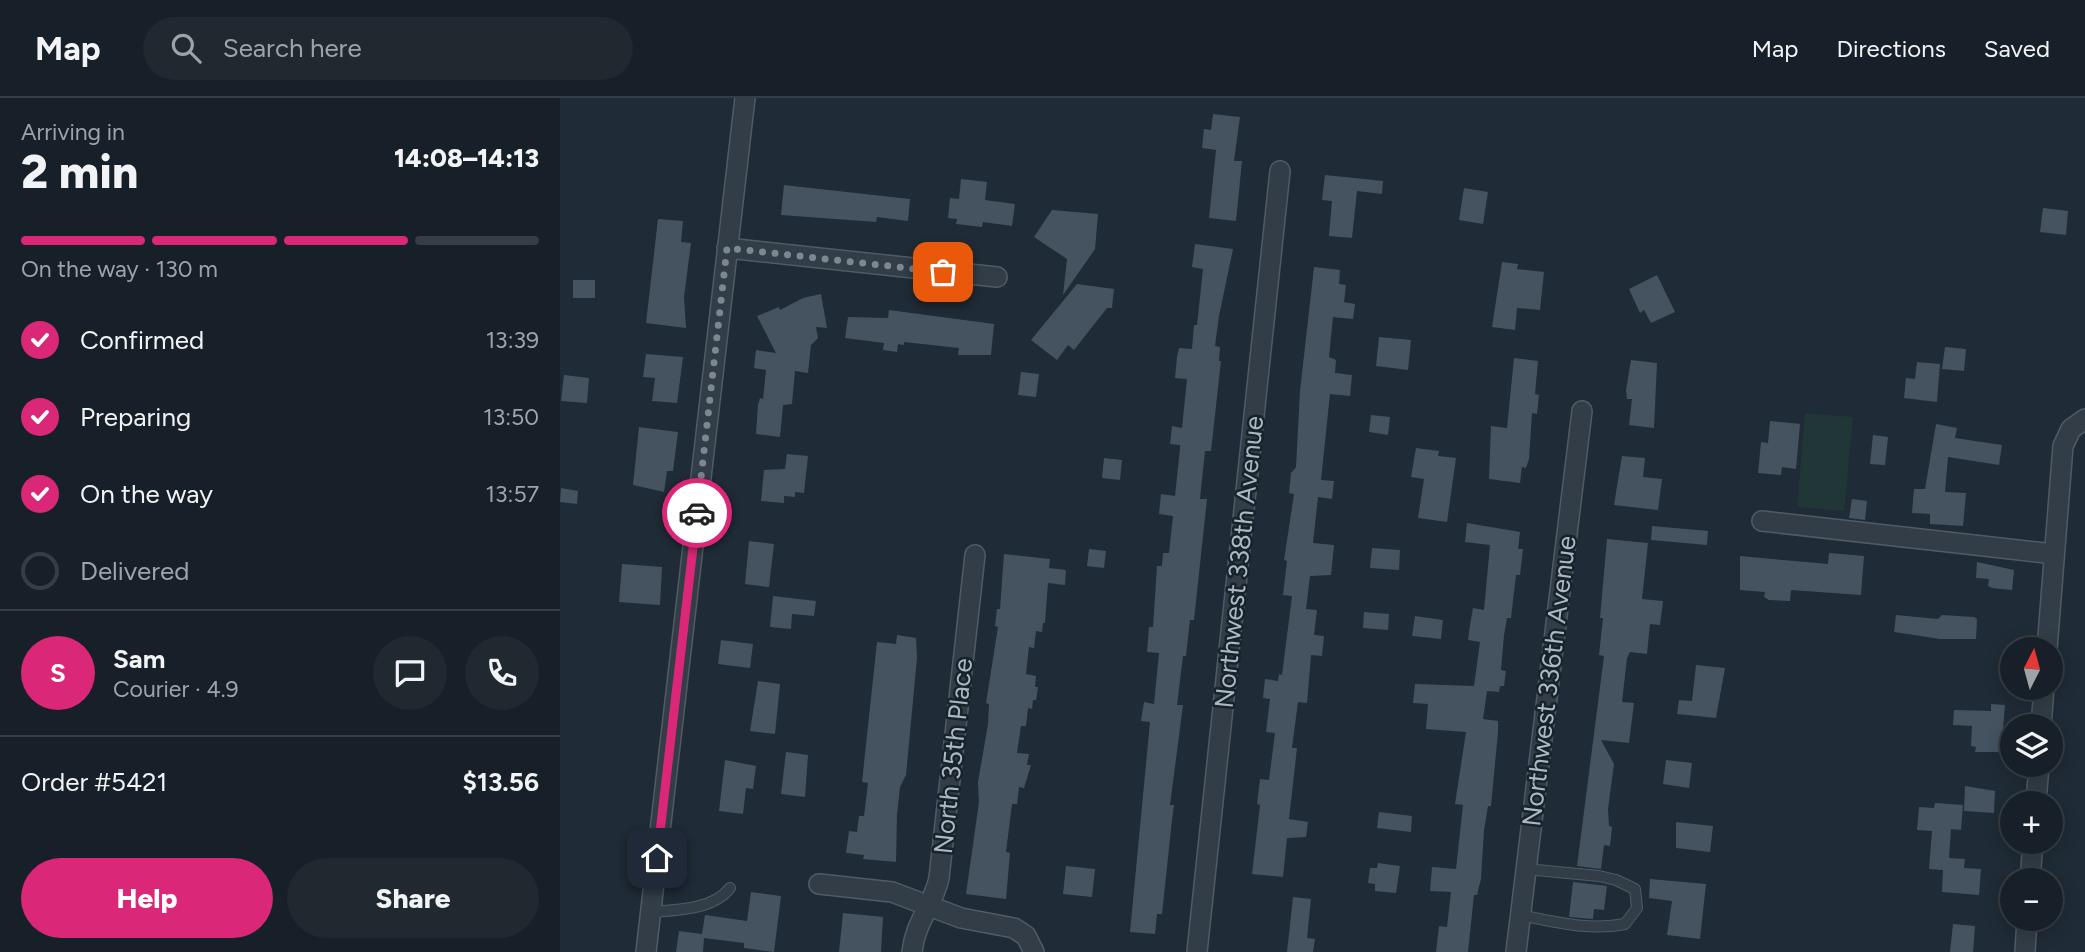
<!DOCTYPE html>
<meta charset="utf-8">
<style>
body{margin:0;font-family:Figtree,sans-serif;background:#202830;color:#f1f3f6;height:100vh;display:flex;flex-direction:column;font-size:26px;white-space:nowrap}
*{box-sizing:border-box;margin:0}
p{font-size:23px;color:#9ea3a8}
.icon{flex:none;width:38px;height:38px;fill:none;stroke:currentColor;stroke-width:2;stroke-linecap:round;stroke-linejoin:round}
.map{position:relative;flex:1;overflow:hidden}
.sheet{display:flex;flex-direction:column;background:#172028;width:560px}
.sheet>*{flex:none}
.needle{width:46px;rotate:6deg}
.tools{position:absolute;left:1440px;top:539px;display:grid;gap:14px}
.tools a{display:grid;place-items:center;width:63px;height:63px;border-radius:50%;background:#172028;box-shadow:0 4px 18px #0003,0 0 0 2px #363e45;font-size:35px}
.pin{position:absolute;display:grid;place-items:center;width:60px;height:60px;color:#fff;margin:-30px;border-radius:14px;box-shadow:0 4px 10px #0006}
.courier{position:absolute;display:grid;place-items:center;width:70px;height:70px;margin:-35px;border:5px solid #db2777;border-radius:50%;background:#fff;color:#222;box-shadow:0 2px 9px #0007}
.head em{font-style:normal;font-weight:800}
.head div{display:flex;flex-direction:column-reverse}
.head{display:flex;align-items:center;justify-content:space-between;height:119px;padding:0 21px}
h1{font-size:46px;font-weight:800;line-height:52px}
.bar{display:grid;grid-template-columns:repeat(4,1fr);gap:10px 7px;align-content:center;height:84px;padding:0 21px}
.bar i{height:9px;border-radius:5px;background:#363e45}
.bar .selected{background:#db2777}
.bar p{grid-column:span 4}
.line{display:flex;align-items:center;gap:18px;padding:0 21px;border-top:2px solid #363e45}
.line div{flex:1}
.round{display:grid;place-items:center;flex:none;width:74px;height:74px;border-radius:37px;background:#202830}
ol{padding:0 21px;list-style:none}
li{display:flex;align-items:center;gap:21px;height:77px}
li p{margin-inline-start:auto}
li .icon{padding:7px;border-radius:50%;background:#db2777;color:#fff;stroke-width:4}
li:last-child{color:#9ea3a8}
li i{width:38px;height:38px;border:4px solid #363e45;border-radius:50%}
.cta{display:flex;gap:14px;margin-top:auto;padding:14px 21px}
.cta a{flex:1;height:80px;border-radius:42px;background:#db2777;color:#fff;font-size:28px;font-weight:800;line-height:80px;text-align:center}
.cta a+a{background:#202830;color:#f1f3f6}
header{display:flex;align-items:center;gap:42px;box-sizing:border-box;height:98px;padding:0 35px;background:#172028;border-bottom:2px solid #363e45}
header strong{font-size:33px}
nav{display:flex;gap:38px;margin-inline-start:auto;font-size:24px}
.search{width:490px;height:63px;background:#202830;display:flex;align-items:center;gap:18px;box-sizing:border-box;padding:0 24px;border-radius:38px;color:#9ea3a8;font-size:26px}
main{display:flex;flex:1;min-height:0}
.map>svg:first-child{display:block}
</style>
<header>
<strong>Map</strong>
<div class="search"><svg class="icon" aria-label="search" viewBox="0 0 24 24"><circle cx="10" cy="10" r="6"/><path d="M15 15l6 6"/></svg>Search here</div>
<nav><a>Map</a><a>Directions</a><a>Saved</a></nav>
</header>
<main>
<section class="sheet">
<div class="head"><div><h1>2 min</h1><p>Arriving in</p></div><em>14:08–14:13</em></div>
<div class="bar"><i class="selected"></i><i class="selected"></i><i class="selected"></i><i></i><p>On the way · 130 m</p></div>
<ol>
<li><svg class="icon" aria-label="check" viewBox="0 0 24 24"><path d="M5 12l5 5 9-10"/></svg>Confirmed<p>13:39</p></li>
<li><svg class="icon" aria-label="check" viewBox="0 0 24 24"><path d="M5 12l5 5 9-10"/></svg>Preparing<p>13:50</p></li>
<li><svg class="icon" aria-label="check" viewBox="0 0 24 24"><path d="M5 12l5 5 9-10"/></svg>On the way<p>13:57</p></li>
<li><i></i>Delivered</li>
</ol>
<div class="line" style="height:126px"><b class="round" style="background:#db2777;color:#fff">S</b><div><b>Sam</b><p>Courier · 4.9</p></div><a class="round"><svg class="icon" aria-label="chat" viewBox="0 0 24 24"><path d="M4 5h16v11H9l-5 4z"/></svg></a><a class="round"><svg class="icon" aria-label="phone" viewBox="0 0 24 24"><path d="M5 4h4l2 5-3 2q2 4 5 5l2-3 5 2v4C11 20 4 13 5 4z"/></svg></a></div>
<div class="line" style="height:91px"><div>Order #5421</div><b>$13.56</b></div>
<div class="cta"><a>Help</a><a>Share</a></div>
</section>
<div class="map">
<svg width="1525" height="854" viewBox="0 0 1525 854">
<rect width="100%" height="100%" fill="#1f2b36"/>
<path fill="#213737" d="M1245 315 1293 319 1284 413 1237 409Z"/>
<path fill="#455361" d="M653 16 680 19 674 63H682L676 123 649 120 656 52 642 50 644 31 651 32Z
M765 77 823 83 822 96 797 93 792 140 769 138 772 103 762 102Z
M401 81 427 84 425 102 455 106 452 128 423 124 422 129 396 126 397 121 388 120 390 100 399 101Z
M224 87 350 101 348 123 317 119 316 124 221 117Z
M904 90 928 94 923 126 899 122Z
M1483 110 1508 113 1506 137 1480 134Z
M492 112 538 116 535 151 503 197 507 161 474 139Z
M98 121 123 123 121 144 131 145 124 199 126 230 86 225Z
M635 146 673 151 659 218 655 248 660 249 659 263H661L651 353H645L640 401H647L634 522H630L626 558H623L617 607H623L610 707H614L612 722 602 816H597L595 836 570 834 590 624 581 623 584 604 594 606 599 555 587 554 589 529H593L597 468H602L603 455H609L613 418 599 416 601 396 615 398 620 350V347L610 346 612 328 622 330 627 281 615 280 617 259 619 250 632 251 634 227H637L643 171 632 169Z
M942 164 958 166 957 171 984 174 980 212 957 210 955 232 932 229Z
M754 169 780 172 779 186 786 187 784 204 795 206 793 221 773 219 769 259 776 262 775 275 792 277 790 298 770 296 761 382 774 383 772 401 758 399 753 445 774 447 771 477 750 478 746 511 757 512 754 537 764 538 762 558 751 557 747 605 738 604 732 650H737L729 721 748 724 746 739 727 740 723 779 692 776 700 707 697 706 700 681 709 682 715 635 706 634 710 601 703 600 705 581 718 583 719 576 722 577 732 498 723 497 727 463 724 462 734 396 729 395 731 375 736 369 740 293Z
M1097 177 1115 214 1091 225 1084 212 1080 215 1069 191Z
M13 182H35V200H13Z
M517 186 554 191 552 210H547L514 252 508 247 497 262 471 242Z
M261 196 267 230 256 229 258 240 251 247 248 275 235 273 232 306 223 307 220 339 196 336 198 307 200 300 203 301 206 272 194 270 196 252 216 255 197 218 219 209 220 212 243 200Z
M329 212 434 226 431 257H398L399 250 344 244V247L338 246 337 254 323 252 324 245 285 240 288 219 328 220Z
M819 239 851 242 848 272 816 268Z
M1385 249 1406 251 1404 273 1382 271Z
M86 256 123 259 117 305 92 303 95 280 83 279Z
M954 260 978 263 975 296 979 297 977 316 972 315 969 361 966 370 962 369 960 385 929 381 931 328 947 330Z
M1071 262 1097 265 1094 330 1069 327 1072 301H1067L1066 292Z
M1357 264 1380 266 1377 304 1344 300 1346 280 1355 281Z
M461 274 479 276 476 299 458 297Z
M4 277 29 280 27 305 1 303Z
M811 317 830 319 828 337 809 334Z
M1210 323 1240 326 1236 371 1222 369 1221 377 1198 375 1201 344 1208 345Z
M1376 326 1397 330 1395 340 1442 347 1439 367 1388 359 1385 394 1406 395 1403 428 1370 426V416L1352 415 1354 391H1365Z
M79 329 118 334 113 373H107L104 394 73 387Z
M1313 337 1328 339 1325 367 1310 366Z
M856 350 879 353 878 358 896 360 887 424 858 420 864 381 851 379Z
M227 356 248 358 244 395 235 394V399L224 398V405L201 403 204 372 225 371Z
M1062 358 1085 360 1083 379 1102 381 1098 412 1054 407Z
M544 360 562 362 560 382 542 380Z
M1 390 18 393 17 406 0 404Z
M1292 401 1307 403 1305 422 1289 420Z
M907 425 960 434 958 451H963L960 477H956L951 520H947L944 537 941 572 946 573 944 588H940L939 594 927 593 923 621 938 623V634L931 708H928L924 732 921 781 917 797H914L908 854H876L879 828 887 829 891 794 870 793 872 769 896 771 903 707 895 706 906 634 866 631 868 606 853 605 855 586 914 588 920 544 908 542 910 527 913 510 924 512 930 447 905 444Z
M1092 428 1148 433 1147 447 1091 442Z
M1047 441 1088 445 1082 501 1103 503 1100 527 1090 526 1087 556 1070 554 1067 560 1062 604 1074 605 1069 645 1041 642 1054 666 1048 711 1049 728 1052 729 1050 748 1044 747 1041 771 1017 768 1044 558 1039 557 1043 520H1040Z
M189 443 214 446 209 489 185 486Z
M812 450 840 452 839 472 810 470Z
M529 451 546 453 544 470 527 468Z
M1269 455 1304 458 1301 497 1231 492 1230 503 1209 502 1204 499 1205 494 1180 492V458L1268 466Z
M444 456 490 461 489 470 506 472 505 487 488 485 485 525H483L482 534 476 533 474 550 469 549 466 576 476 578 475 589H478L476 602H473L472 611 468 610 466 628H461L457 655 469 656 467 667H471L464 690 459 689 457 706H452L446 754 450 755 446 801 406 796 419 704 418 684 428 626 429 606 426 605 438 529 435 528 437 511H440Z
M1417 464 1454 472 1452 492 1432 490 1428 488 1429 481 1416 480Z
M62 466 102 469 100 507 59 504Z
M213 498 256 503 254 518 232 516 231 531 210 529Z
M804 514 829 516 828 532 803 530Z
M1336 517 1378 521 1382 517 1414 519 1417 521 1416 541H1380L1334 534Z
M855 518 883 522 881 541 852 538Z
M337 537 356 540 357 560 346 677 340 689 337 717 336 764 303 761 304 757 286 755 289 733 297 734 299 718H304L308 685 302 684 317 544 336 546Z
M161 542 193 546 190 570 158 566Z
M1136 567 1165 570 1156 620 1117 616 1119 602 1132 603Z
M198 583 220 586 215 636 190 633Z
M1431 606 1445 607 1441 654H1415L1416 649 1411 648 1412 628 1393 627 1394 612 1431 613Z
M226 654 248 657 245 699 221 696Z
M165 662 196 668 193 691 186 690 183 716 159 713Z
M1106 662 1132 665 1129 690 1103 686Z
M1405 688 1435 693 1434 715 1404 713Z
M1375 705 1403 707 1401 732 1391 731 1389 760 1405 761 1404 770 1421 771 1419 797 1382 794 1383 772 1369 771 1372 733 1357 732 1359 709 1374 710Z
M819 714 852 718 851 734 817 730Z
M1116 724 1153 728 1150 754 1116 750Z
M818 765 840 768 836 795 815 793V786L808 785 810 770H817Z
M506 768 535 771 532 799 503 796Z
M1090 781 1146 786 1140 841 1107 837 1112 803 1089 800Z
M1013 784 1047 788 1044 812 1034 811 1033 821 1009 819Z
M191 794 221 798 214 854 184 850V845L144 840 143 854H116L119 833 142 836 145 817 187 823Z
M733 799 751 801 747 840 755 841 753 854H727Z
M283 815 323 819 321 854H279Z
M1393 826 1415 828 1413 854H1390Z"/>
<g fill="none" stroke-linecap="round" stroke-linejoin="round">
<defs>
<path id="service" d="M91 814C116 812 153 812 170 790
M960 817C995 824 1030 833 1065 826L1077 810 1075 791 1056 782 1039 778 966 771"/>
<path id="minor" d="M167 150 437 179
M1202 423 1494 456
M1487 551 1503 348 1511 331 1525 321
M1481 628 1484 590
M1476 705 1479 667
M1470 782 1473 744
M259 786 332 794 401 820 454 830 466 838 474 854
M86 854 185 0
M352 854C355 824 373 808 379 780L415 457
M637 854 720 73
M956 854 1022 313
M1465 854 1467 821"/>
</defs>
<use href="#service" stroke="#505b65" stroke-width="12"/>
<use href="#minor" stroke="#505b65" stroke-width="22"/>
<use href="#service" stroke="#323d47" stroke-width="10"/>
<use href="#minor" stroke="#323d47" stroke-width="19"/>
</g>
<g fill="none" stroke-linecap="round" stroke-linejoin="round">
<path stroke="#7b8792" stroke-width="7" stroke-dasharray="0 12.6" d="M137 415 167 150 383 174"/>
<path stroke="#db2777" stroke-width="9" d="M97 760 137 415"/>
</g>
<g text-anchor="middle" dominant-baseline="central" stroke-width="5" stroke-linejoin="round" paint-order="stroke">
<g font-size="26" fill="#acb8c4" stroke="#18222b">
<text transform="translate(679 464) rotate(-84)">Northwest 338th Avenue</text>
<text transform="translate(989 583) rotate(-83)">Northwest 336th Avenue</text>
<text transform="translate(393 658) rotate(-84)">North 35th Place</text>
</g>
</g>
</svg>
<div class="tools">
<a><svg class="needle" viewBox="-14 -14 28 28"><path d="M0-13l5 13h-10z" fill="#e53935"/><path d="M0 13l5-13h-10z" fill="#9ea3a8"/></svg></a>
<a><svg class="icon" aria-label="layers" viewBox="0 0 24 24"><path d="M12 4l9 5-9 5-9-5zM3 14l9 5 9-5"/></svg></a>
<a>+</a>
<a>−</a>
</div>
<div class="pin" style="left:383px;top:174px;background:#ea580c"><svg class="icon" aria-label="bag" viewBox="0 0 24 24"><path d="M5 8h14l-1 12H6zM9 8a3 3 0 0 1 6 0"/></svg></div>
<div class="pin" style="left:97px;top:760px;background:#1f2937"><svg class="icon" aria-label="home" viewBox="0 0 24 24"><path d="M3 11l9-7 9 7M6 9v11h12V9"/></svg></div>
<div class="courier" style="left:137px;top:415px"><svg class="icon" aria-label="car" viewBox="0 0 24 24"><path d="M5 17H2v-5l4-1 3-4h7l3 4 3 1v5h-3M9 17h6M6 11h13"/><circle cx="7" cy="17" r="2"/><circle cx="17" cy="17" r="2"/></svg></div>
</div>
</main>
